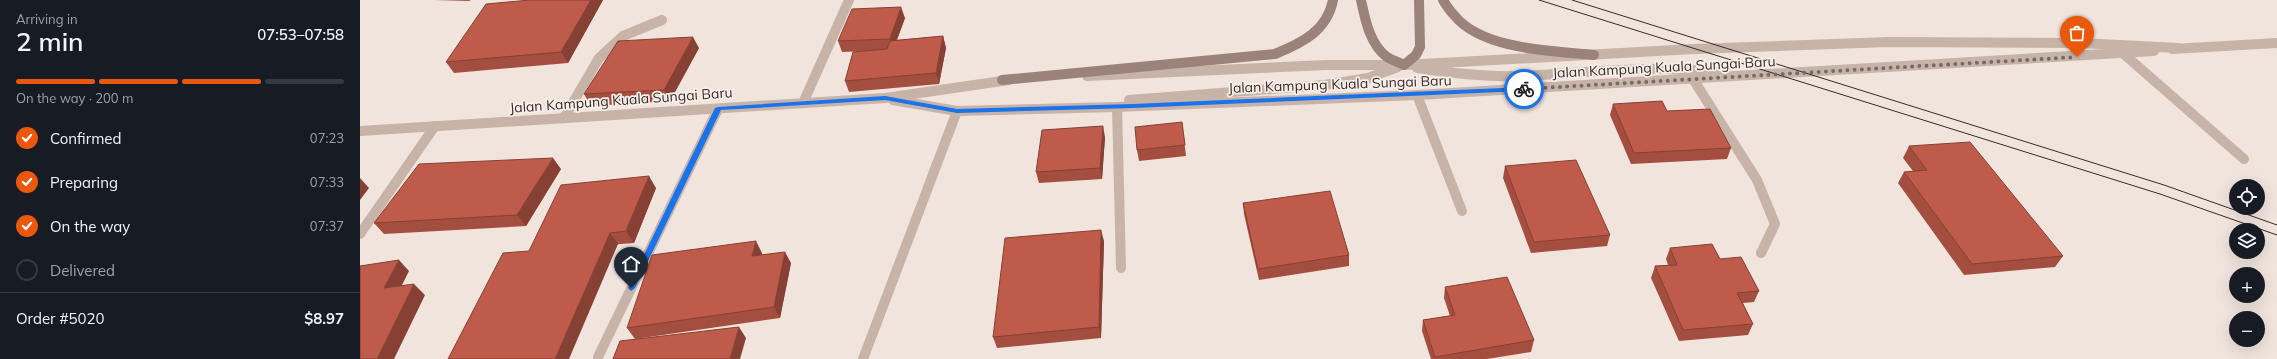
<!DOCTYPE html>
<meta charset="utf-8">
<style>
body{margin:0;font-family:Mulish,sans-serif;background:#242831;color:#f1f3f6;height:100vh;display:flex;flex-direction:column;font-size:15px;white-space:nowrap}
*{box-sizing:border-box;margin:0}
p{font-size:13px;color:#9ea1a6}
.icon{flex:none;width:22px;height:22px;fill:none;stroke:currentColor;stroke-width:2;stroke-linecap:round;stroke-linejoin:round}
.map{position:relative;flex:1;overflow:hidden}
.sheet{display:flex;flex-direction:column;background:#171b24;width:360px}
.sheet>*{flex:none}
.fabs{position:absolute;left:1869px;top:179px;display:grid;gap:8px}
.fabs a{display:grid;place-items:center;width:36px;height:36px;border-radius:50%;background:#171b24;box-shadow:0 4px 16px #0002;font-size:20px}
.pin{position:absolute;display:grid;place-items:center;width:34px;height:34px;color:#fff;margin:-41px -17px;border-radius:50% 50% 50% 0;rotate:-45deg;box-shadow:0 0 4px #0007}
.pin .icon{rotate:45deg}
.courier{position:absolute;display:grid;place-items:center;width:40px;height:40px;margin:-20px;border:3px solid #1a73e8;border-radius:50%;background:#fff;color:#222;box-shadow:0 1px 5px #0007}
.summary em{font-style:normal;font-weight:600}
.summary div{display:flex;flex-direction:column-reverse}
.summary{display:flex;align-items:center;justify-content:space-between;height:68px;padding:0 16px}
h1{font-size:26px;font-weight:600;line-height:30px}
.bar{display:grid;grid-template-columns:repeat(4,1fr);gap:6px 4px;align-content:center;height:48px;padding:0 16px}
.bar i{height:5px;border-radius:3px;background:#363941}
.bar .current{background:#ea580c}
.bar p{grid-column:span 4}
.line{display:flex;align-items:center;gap:10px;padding:0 16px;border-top:1px solid #363941}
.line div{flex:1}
ol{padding:0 16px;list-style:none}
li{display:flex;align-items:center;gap:12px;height:44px}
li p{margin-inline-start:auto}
li .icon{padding:4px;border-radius:50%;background:#ea580c;color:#fff;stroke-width:4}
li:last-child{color:#9ea1a6}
li i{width:22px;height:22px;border:2px solid #363941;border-radius:50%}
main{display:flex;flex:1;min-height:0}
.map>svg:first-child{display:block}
</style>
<main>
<section class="sheet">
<div class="summary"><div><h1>2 min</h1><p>Arriving in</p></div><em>07:53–07:58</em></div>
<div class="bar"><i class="current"></i><i class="current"></i><i class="current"></i><i></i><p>On the way · 200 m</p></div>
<ol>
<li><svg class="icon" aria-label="check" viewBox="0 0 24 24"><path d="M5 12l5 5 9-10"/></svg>Confirmed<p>07:23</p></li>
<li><svg class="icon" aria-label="check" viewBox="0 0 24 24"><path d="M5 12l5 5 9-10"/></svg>Preparing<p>07:33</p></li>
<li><svg class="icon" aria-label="check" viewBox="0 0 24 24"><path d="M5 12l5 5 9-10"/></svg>On the way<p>07:37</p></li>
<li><i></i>Delivered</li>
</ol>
<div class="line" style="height:52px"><div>Order #5020</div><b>$8.97</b></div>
</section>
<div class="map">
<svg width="1917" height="359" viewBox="0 0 1917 359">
<rect width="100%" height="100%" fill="#f0e4dc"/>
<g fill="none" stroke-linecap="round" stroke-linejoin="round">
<path stroke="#c8b3a8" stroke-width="10" d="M1758 49 1884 159
M1333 79 1397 180 1415 224 1401 253
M1057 95 1102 211
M443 103 489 0
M757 107 761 268
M204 118 239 58 263 36 302 20
M0 234 75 126
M238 357 358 109
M503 359 597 111"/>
<path stroke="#c8b3a8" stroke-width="10" d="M1812 49 1917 43
M1057 68C1090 73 1123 77 1157 76 1225 74 1292 63 1360 73
M727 76 967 65H1044L1334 49 1528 42 1721 43 1818 48
M533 100 597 111 757 107 1057 95 1794 51
M769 100 964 85 1008 78 1038 67
M0 131 525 98 649 80"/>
<path stroke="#9b827a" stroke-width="10" d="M1001 0C1005 19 1010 45 1027 57 1032 60 1038 62 1044 65L1056 55 1060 47 1059 0
M1083 0C1086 5 1090 11 1094 15 1122 50 1193 51 1234 55
M642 80 915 54C942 43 967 31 973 0"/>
<path stroke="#352b28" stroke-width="1" d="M1179 0 1800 194 1917 235
M1212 0 1804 185 1917 225"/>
</g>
<path fill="#a44e40" d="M75 0H111L109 1Z
M170 0H243L208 63 94 73 86 62Z
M545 18 537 40 583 36 586 48 579 84 489 92 485 81 510 51 482 52 478 41Z
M339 48 310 101 231 106 224 94Z
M1253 104 1307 111 1371 148 1367 159 1271 164 1250 115Z
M822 122 826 156 779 161 777 150Z
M745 137 742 179 679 183 676 172Z
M1549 146 1703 256 1695 267 1604 275 1538 183 1544 172 1553 171 1543 158Z
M1145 166 1250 235 1247 246 1171 253 1143 178Z
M201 169 166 226 24 234 14 223Z
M296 188 274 243 169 251Z
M883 203 989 255V266L899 280 884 214Z
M744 241 741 338 637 348 633 337Z
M1310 248 1360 259 1399 291 1394 302 1383 303 1393 324 1388 335 1319 341 1291 278 1295 266 1308 265 1306 259Z
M402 253 401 255 431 263 420 318 275 339 267 328Z
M1085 287 1174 340 1171 352 1127 359H1071L1062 331 1063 320 1090 316 1084 298Z"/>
<path fill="#864034" d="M231 0H243L208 63 201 52Z
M541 7 545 18 533 50 530 39Z
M583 36 586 48 579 84 576 73Z
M333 37 339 48 310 101 304 90Z
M743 126 745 137 742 179 740 168Z
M193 158 201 169 166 226 157 215Z
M289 176 296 188 274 243 266 231Z
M0 178 9 188 0 200Z
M741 230 744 241 741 338 739 327Z
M250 233 258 244 209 359H195Z
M396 241 402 253 399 268 392 256Z
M425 252 431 263 420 318 414 307Z
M39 260 49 271 35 299 24 288Z
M54 284 65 295 34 359H17Z
M379 327 386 338 380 359H370Z"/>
<path fill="#bf5b4b" stroke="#864034" d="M170 0H231L201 52 86 62 126 4Z
M541 7 530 39 478 41 492 9Z
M583 36 576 73 485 81 493 52 527 49 530 41Z
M333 37 304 90 224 94 258 41Z
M1302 101 1307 111 1350 109 1371 148 1274 153 1253 104Z
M822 122 825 145 777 150 775 127Z
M743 126 740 168 676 172 682 130Z
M1610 142 1703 256 1612 264 1544 172 1567 170 1549 146Z
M193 158 157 215 14 223 59 164Z
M1216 160 1250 235 1174 242 1145 166Z
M289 176 266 231 250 233 195 359H88L143 253 169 251 201 185Z
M970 191 989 255 898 269 883 203Z
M741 230 739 327 633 337 645 238Z
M396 241 392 256 425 252 414 307 267 328 292 255Z
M1352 244 1360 259 1381 257 1399 291 1377 293 1393 324 1323 330 1295 266 1317 265 1310 248Z
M39 260 24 288 54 284 17 359H0V266Z
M1147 277 1174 340 1075 357 1063 320 1095 315 1085 287Z
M379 327 370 359H253L260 341Z"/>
<path fill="#1a73e8" d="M1166 87 1164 91 773 108 597 113 525 100 361 110 275 288 271 291 268 288 355 108 358 107 525 96 597 109 773 104Z"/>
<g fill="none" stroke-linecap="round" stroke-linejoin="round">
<path stroke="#766c67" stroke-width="4" stroke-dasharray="0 7.2" d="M1164 89 1717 57"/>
</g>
<g text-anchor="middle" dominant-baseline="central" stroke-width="3.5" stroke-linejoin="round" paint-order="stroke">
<g font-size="14" fill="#352b28" stroke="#f8efe8">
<text transform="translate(1304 67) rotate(-3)">Jalan Kampung Kuala Sungai Baru</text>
<text transform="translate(980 84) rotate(-2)">Jalan Kampung Kuala Sungai Baru</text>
<text transform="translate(261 100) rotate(-4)">Jalan Kampung Kuala Sungai Baru</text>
</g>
</g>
</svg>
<div class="fabs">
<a><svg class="icon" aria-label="locate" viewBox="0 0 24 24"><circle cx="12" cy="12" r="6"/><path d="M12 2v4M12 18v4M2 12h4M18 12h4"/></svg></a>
<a><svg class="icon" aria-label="layers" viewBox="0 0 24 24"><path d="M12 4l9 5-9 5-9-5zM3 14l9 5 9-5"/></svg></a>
<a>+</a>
<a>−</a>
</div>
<div class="pin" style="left:1717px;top:57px;background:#ea580c"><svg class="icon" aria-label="bag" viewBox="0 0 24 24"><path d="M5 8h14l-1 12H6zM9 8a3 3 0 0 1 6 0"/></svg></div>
<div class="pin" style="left:271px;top:288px;background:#1f2937"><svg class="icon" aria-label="home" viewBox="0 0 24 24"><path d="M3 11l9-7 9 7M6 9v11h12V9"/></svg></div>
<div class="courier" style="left:1164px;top:89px"><svg class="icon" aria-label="bike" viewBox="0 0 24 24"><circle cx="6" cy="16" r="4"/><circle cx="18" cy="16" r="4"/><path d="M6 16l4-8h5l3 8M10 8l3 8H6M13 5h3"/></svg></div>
</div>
</main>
